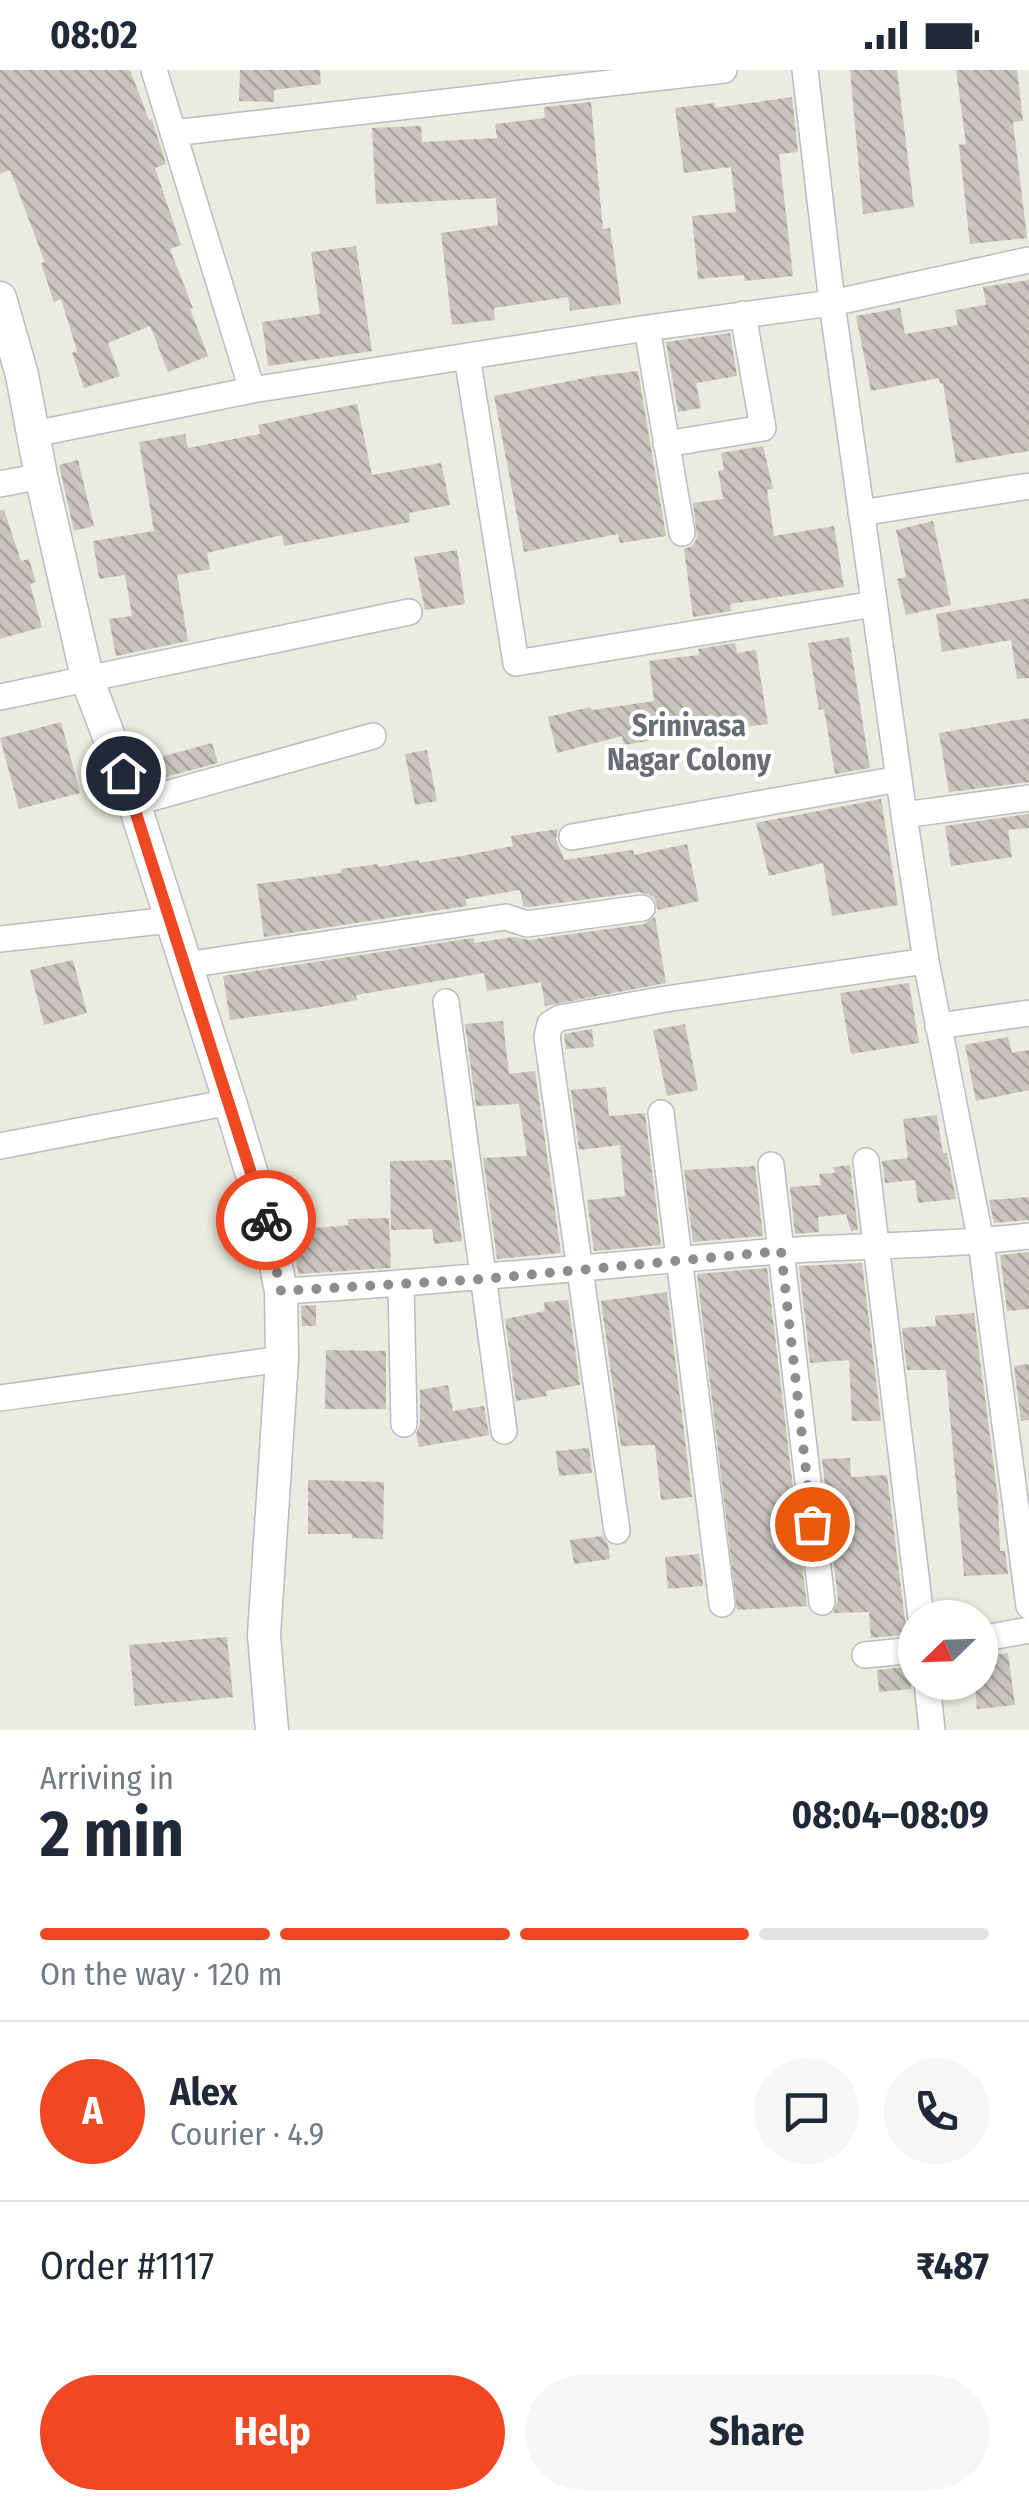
<!DOCTYPE html>
<meta charset="utf-8">
<style>
body{margin:0;font-family:"Fira Sans Condensed",sans-serif;background:#f6f6f7;color:#1f2937;height:100vh;display:flex;flex-direction:column;font-size:38px;white-space:nowrap}
*{box-sizing:border-box;margin:0}
p{font-size:32px;color:#747a83}
.icon{flex:none;width:55px;height:55px;fill:none;stroke:currentColor;stroke-width:2;stroke-linecap:round;stroke-linejoin:round}
.map{position:relative;height:1660px;overflow:hidden}
.side{display:flex;flex-direction:column;background:#fff;flex:1}
.side>*{flex:none}
.needle{width:65px;rotate:247deg}
.fabs{position:absolute;left:898px;top:1530px;display:grid;gap:20px}
.fabs a{display:grid;place-items:center;width:100px;height:100px;border-radius:50%;background:#fff;box-shadow:0 2px 8px #0004;font-size:50px}
.pin{position:absolute;display:grid;place-items:center;width:85px;height:85px;color:#fff;margin:-42px;border:5px solid #fff;border-radius:50%;box-shadow:0 2px 10px #0007}
.courier{position:absolute;display:grid;place-items:center;width:100px;height:100px;margin:-50px;border:8px solid #f04822;border-radius:50%;background:#fff;color:#222;box-shadow:0 2px 12px #0007}
.head em{font-style:normal;font-weight:700}
.head div{display:flex;flex-direction:column-reverse}
.head{display:flex;align-items:center;justify-content:space-between;height:170px;padding:0 40px}
h1{font-size:65px;font-weight:700;line-height:75px}
.bar{display:grid;grid-template-columns:repeat(4,1fr);gap:15px 10px;align-content:center;height:120px;padding:0 40px}
.bar i{height:12px;border-radius:8px;background:#e0e1e3}
.bar .active{background:#f04822}
.bar p{grid-column:span 4}
.line{display:flex;align-items:center;gap:25px;padding:0 40px;border-top:2px solid #e0e1e3}
.line div{flex:1}
.round{display:grid;place-items:center;flex:none;width:105px;height:105px;border-radius:52px;background:#f6f6f7}
.primary-button{display:flex;gap:20px;margin-top:auto;padding:20px 40px}
.primary-button a{flex:1;height:115px;border-radius:60px;background:#f04822;color:#fff;font-size:40px;font-weight:700;line-height:115px;text-align:center}
.primary-button a+a{background:#f6f6f7;color:#1f2937}
.status{display:flex;justify-content:space-between;align-items:center;height:70px;padding:0 50px;background:#fff;direction:ltr}
.status svg{height:28px;fill:currentColor}
.map>svg:first-child{display:block}
</style>
<div class="status"><b>08:02</b><svg viewBox="0 0 49 12"><path d="M0 12V9h3v3zM5 12V6h3v6zM10 12V3h3v9zM15 12V0h3v12zM26 1h20v11H26zM47 4h2v5h-2z"/></svg></div>
<div class="map">
<svg width="1029" height="1660" viewBox="0 0 1029 1660">
<defs>
<pattern id="building-back-hatch" width="6" height="6" patternUnits="userSpaceOnUse" patternTransform="scale(2.5)"><rect width="6" height="6" fill="#c7c5bd"/><path d="M-1 5l2 2M0 0l6 6M5-1l2 2" fill="none" stroke="#a4a39d"/></pattern>
</defs>
<rect width="100%" height="100%" fill="#ecebdf"/>
<path fill="url(#building-back-hatch)" d="M0 0H130L149 50 152 49 166 94 155 98 181 175 170 179 193 238 190 239 208 286 168 302 150 256 108 273 120 306 84 318 72 283 77 281 61 229 54 232 41 193 45 192 10 100 0 104Z
M240 0H320L321 14 274 20V32L239 31Z
M850 0H897L914 137 863 144Z
M956 0H1017L1023 51 1013 52 1027 168 970 174 959 75 966 74Z
M792 27 798 82 779 84 793 206 745 211 744 205 698 209 692 146 736 142 731 97 684 103 675 38 714 33 715 38Z
M591 32 603 159 610 158 621 234 570 241 568 227 494 238 495 250 452 255 441 163 498 155 496 128 376 134 372 58 421 56 422 72 497 68 495 54 545 48 544 37Z
M356 176 372 281 268 296 262 252 320 244 311 182Z
M1029 210V381L956 393 943 313 940 314 939 308 871 321 856 246 900 238 905 264 958 255 955 240 986 235 983 217Z
M730 263 737 306 696 313 701 338 678 342 666 272Z
M638 301 666 466 620 473 618 464 524 482 494 326 595 306Z
M357 334 372 405 441 393 450 435 409 443 410 452 284 476 282 465 207 483 210 499 177 505 188 571 116 586 109 549 132 546 125 505 99 509 93 471 154 461 139 372 185 364 188 378 260 364 258 355Z
M763 376 773 419 767 420 774 466 834 456 844 517 730 534 731 541 693 547 684 479 692 476 697 468 693 433 723 429 718 401 724 400 721 383Z
M78 390 94 456 74 461 59 395Z
M0 440H4L21 491 29 489 36 512 30 514 42 557 0 569Z
M933 451 951 535 906 545 897 509 906 507 896 460Z
M457 480 465 534 425 540 414 487Z
M1029 528V608L1017 609 1011 570 942 582 936 544Z
M849 567 870 698 835 704 824 639 819 640 808 573Z
M735 573 737 583 756 580 768 654 649 669V671L624 675 622 666 557 683 548 647 590 637 592 640 654 631 649 591 699 585 698 579Z
M1029 648V712L949 722 939 663Z
M61 652 80 723 19 739 0 668Z
M212 673 218 693 162 708 157 688Z
M427 680 437 731 415 735 405 684Z
M881 729 898 835 832 846 823 793 769 806 756 753Z
M1029 744V758L1008 760 1012 787 951 796 945 756Z
M558 759 556 769 564 790 633 780 634 785 687 774 699 831 658 840 654 827 640 822 529 837 523 836 520 820 466 829 467 836 264 867 257 814 341 803V799L378 794V797L419 790V793L467 785 513 776 511 766Z
M655 847 666 913 545 936 541 912 487 921 484 903 356 925 357 930 315 938 230 950 223 906 473 868 474 873 513 867 529 870 644 854Z
M73 890 87 943 44 955 30 900Z
M909 913 919 973 851 984 840 923Z
M503 951 509 1004 535 1001 561 1183 497 1189 483 1088 527 1086 519 1034 476 1036 465 954Z
M685 954 698 1020 667 1026 653 960Z
M592 959 594 977 566 979 564 964Z
M1008 967 1012 983 1029 980V1020L976 1031 965 975Z
M606 1017 609 1046 645 1043 661 1175 594 1181 587 1130 625 1126 620 1075 579 1080 571 1020Z
M937 1045 943 1083H947L956 1129 918 1133 915 1110 885 1113 882 1091 908 1088 903 1049Z
M451 1090 462 1171 434 1174 432 1159 391 1160 390 1091Z
M850 1095 858 1160 851 1161 846 1144 818 1147 819 1162 795 1164 790 1117 821 1115 819 1104 835 1103 833 1097Z
M755 1096 763 1166 693 1172 684 1100Z
M1029 1127V1150L994 1153 989 1130Z
M389 1148 391 1198 298 1204 292 1160 348 1155V1149Z
M1029 1182V1239L1007 1241 1000 1185Z
M862 1193 881 1351H852L849 1290 810 1293 799 1196Z
M767 1198 807 1536 737 1540 697 1204Z
M667 1222 692 1427 661 1430 655 1375 621 1376 601 1231Z
M568 1230 580 1315 546 1321 547 1326 516 1331 505 1249 545 1241 544 1232Z
M316 1235V1256H302L301 1236Z
M974 1243 998 1428 1000 1481H1005L1008 1504 964 1506 946 1300H907L902 1258 936 1256 935 1246Z
M326 1280 386 1281V1339H325Z
M1029 1294V1350L1021 1351 1014 1296Z
M448 1315 453 1341 484 1336 489 1365 419 1377 416 1364 420 1354V1320Z
M589 1378 592 1403 559 1406 556 1381Z
M850 1388 851 1407 887 1405 905 1550 911 1564 871 1568 869 1542 833 1543 838 1530 822 1389Z
M308 1410 384 1412 383 1469 352 1468V1464H308Z
M602 1466 608 1474 610 1489 574 1494 570 1470Z
M699 1484 703 1516 668 1519 665 1487Z
M227 1567 233 1627 135 1636 129 1575Z
M1008 1583 1015 1635 977 1639 975 1616V1612H980V1587Z
M913 1596 911 1619 879 1622 877 1600Z"/>
<g fill="none" stroke-linecap="round" stroke-linejoin="round">
<defs>
<path id="minor" d="M154 0 252 320
M805 0 832 233 904 745 926 891 981 1172 1029 1536
M173 63 724 0
M647 258 682 463
M467 286 516 593 874 534
M34 364 252 320 647 258 832 233 1029 190
M666 374 763 358 743 244
M0 414 41 406
M861 443 1029 416
M0 627 409 542
M134 733 373 666
M904 745 1029 728
M572 767 899 709
M0 869 170 850
M186 895 506 847 527 854 642 838
M446 932 504 1361
M938 956 1029 943
M661 1043 722 1534
M0 1076 230 1032
M866 1091 921 1548
M771 1095 822 1532
M401 1215 404 1354
M281 1221C448 1212 613 1194 779 1181 863 1175 946 1176 1029 1166
M0 1328 282 1289
M617 1461 547 967 550 954 560 948 666 929 926 891
M980 1569 1029 1560
M865 1585 915 1580
M927 1612 932 1660"/>
<path id="tertiary" d="M0 228 22 305 41 406 88 611 134 733 230 1032 268 1157 281 1221 282 1289 264 1565 272 1660"/>
</defs>
<use href="#minor" stroke="#babcc2" stroke-width="28"/>
<use href="#tertiary" stroke="#babcc2" stroke-width="35"/>
<use href="#minor" stroke="#fff" stroke-width="25"/>
<use href="#tertiary" stroke="#fff" stroke-width="32"/>
</g>
<g fill="none" stroke-linecap="round" stroke-linejoin="round">
<path stroke="#8c8d8d" stroke-width="10" stroke-dasharray="0 18" d="M266 1150 281 1221 484 1209 781 1181 812 1454"/>
<path stroke="#f04822" stroke-width="12" d="M123 703 266 1150"/>
</g>
<g text-anchor="middle" dominant-baseline="central" stroke-width="8" stroke-linejoin="round" paint-order="stroke">
<g font-size="30" font-weight="bold" fill="#696d73" stroke="#fff">
<text x="689" y="656">Srinivasa<tspan x="689" dy="34">Nagar Colony</tspan></text>
</g>
</g>
</svg>
<div class="fabs">
<a><svg class="needle" viewBox="-14 -14 28 28"><path d="M0-13l5 13h-10z" fill="#e53935"/><path d="M0 13l5-13h-10z" fill="#747a83"/></svg></a>
</div>
<div class="pin" style="left:812px;top:1454px;background:#ea580c"><svg class="icon" aria-label="bag" viewBox="0 0 24 24"><path d="M5 8h14l-1 12H6zM9 8a3 3 0 0 1 6 0"/></svg></div>
<div class="pin" style="left:123px;top:703px;background:#1f2937"><svg class="icon" aria-label="home" viewBox="0 0 24 24"><path d="M3 11l9-7 9 7M6 9v11h12V9"/></svg></div>
<div class="courier" style="left:266px;top:1150px"><svg class="icon" aria-label="bike" viewBox="0 0 24 24"><circle cx="6" cy="16" r="4"/><circle cx="18" cy="16" r="4"/><path d="M6 16l4-8h5l3 8M10 8l3 8H6M13 5h3"/></svg></div>
</div>
<section class="side">
<div class="head"><div><h1>2 min</h1><p>Arriving in</p></div><em>08:04–08:09</em></div>
<div class="bar"><i class="active"></i><i class="active"></i><i class="active"></i><i></i><p>On the way · 120 m</p></div>
<div class="line" style="height:180px"><b class="round" style="background:#f04822;color:#fff">A</b><div><b>Alex</b><p>Courier · 4.9</p></div><a class="round"><svg class="icon" aria-label="chat" viewBox="0 0 24 24"><path d="M4 5h16v11H9l-5 4z"/></svg></a><a class="round"><svg class="icon" aria-label="phone" viewBox="0 0 24 24"><path d="M5 4h4l2 5-3 2q2 4 5 5l2-3 5 2v4C11 20 4 13 5 4z"/></svg></a></div>
<div class="line" style="height:130px"><div>Order #1117</div><b>₹487</b></div>
<div class="primary-button"><a>Help</a><a>Share</a></div>
</section>
